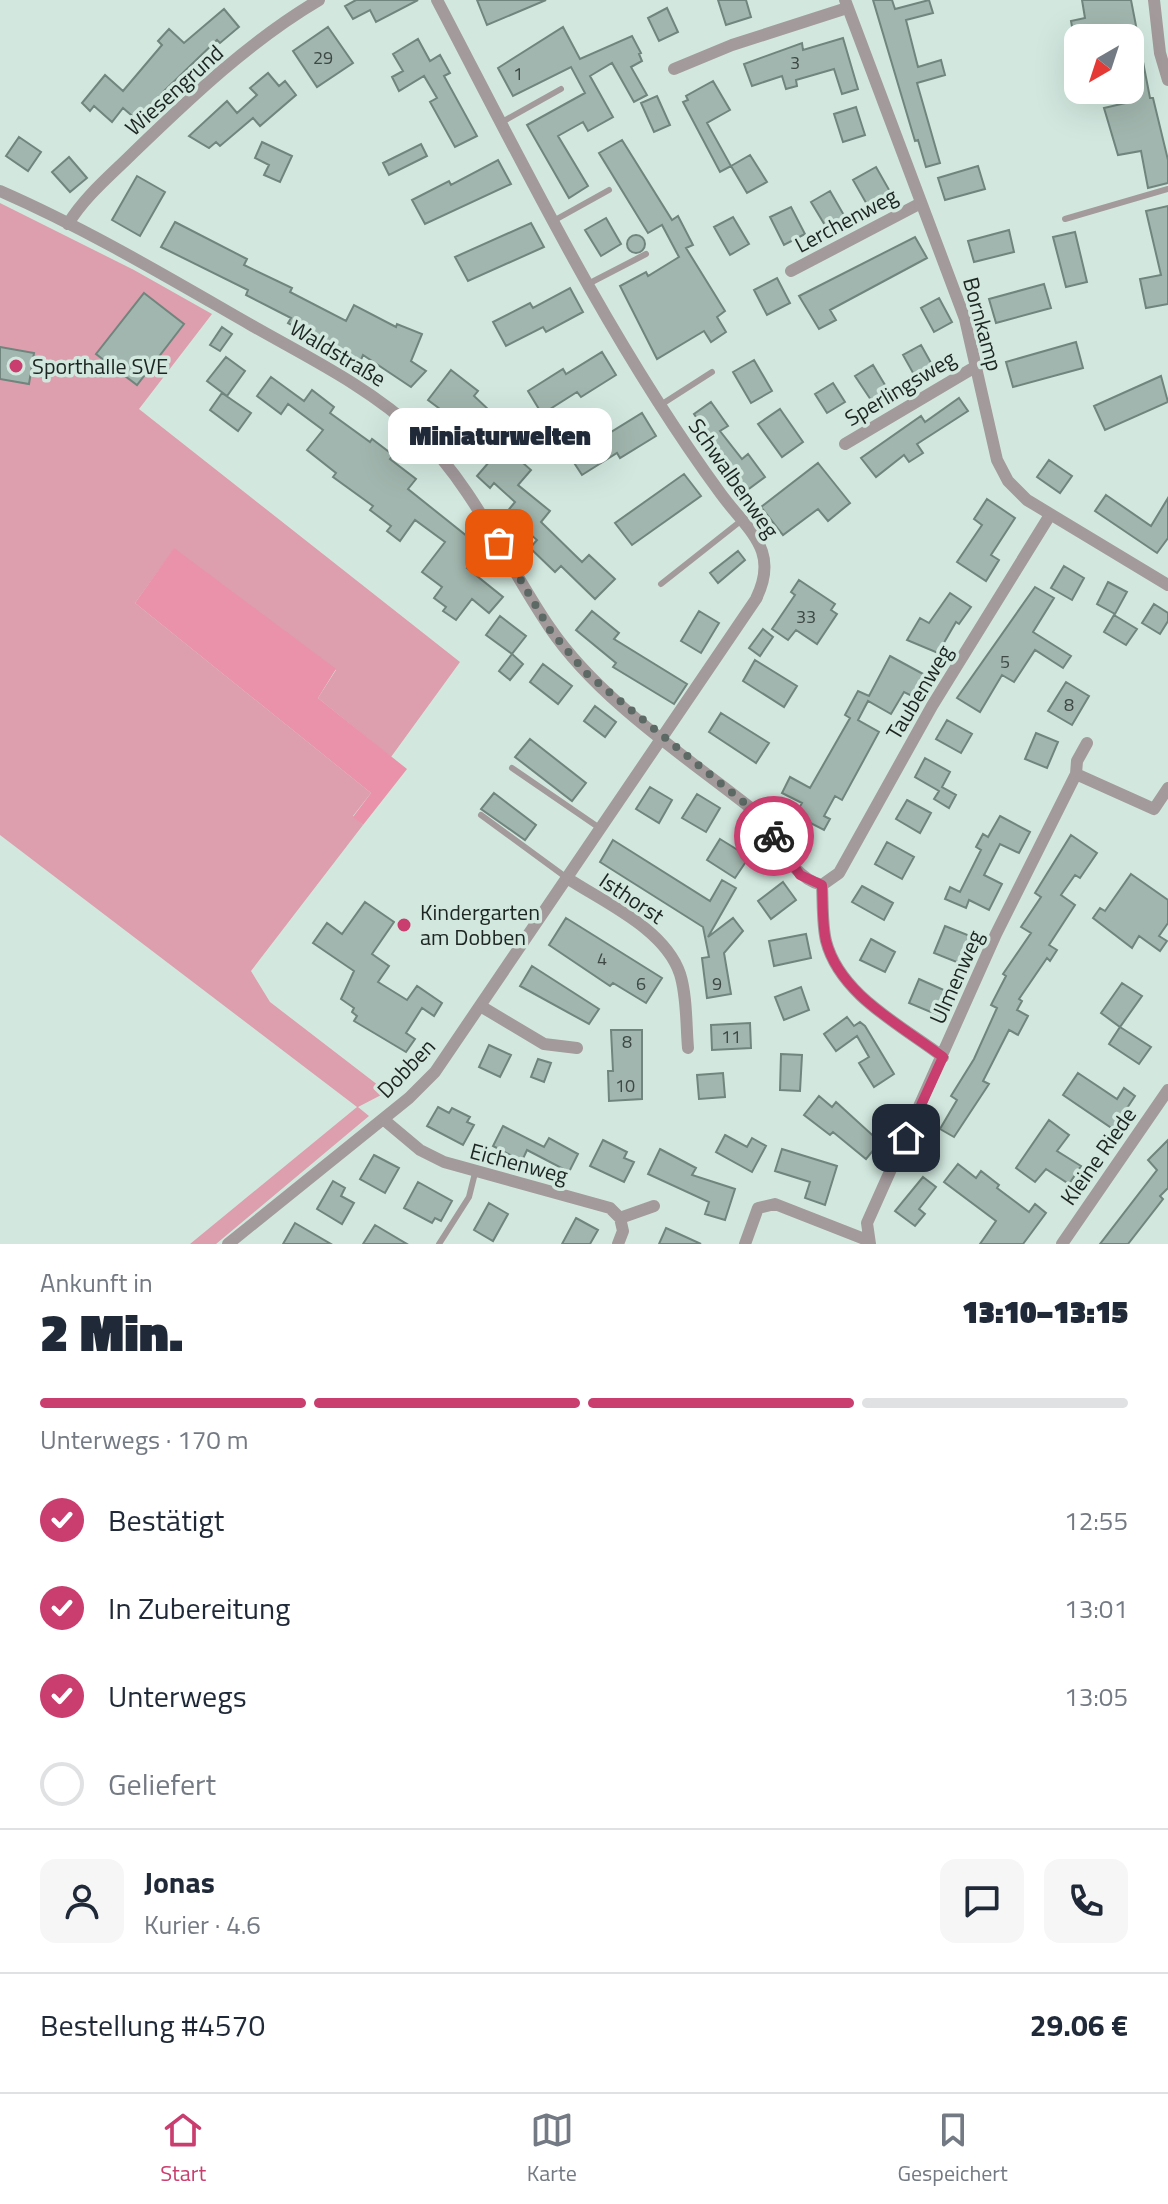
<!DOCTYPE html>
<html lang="de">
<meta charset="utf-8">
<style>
body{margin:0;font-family:"Titillium Web",sans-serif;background:#f6f6f7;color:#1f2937;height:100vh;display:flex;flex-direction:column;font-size:30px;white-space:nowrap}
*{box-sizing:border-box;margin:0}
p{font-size:26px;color:#747a83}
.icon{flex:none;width:44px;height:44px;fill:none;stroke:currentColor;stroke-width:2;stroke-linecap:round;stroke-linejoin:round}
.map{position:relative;height:1244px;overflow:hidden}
.panel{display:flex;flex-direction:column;background:#fff;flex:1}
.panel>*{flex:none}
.needle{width:52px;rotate:219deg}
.controls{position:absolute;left:1064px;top:24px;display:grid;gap:16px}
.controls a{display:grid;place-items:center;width:80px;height:80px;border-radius:16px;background:#fff;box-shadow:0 8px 32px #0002;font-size:40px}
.pin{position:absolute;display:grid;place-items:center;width:68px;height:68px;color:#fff;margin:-34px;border-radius:16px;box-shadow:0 4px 12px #0006}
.courier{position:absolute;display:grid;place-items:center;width:80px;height:80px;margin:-40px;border:6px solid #c93d6f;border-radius:50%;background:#fff;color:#222;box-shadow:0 2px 10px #0007}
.bubble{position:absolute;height:56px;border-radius:16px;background:#fff;box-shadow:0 8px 32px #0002;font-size:26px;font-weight:800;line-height:56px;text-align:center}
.overview em{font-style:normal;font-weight:800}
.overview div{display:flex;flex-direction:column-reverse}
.overview{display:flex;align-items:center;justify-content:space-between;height:136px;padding:0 40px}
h1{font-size:52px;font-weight:800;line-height:60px}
.bar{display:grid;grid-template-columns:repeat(4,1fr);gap:12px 8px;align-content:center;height:96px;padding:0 40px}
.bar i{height:10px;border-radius:6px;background:#e0e1e3}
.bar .selected{background:#c93d6f}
.bar p{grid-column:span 4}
.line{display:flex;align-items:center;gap:20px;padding:0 40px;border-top:2px solid #e0e1e3}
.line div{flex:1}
.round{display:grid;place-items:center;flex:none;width:84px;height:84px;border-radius:16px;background:#f6f6f7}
ol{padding:0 40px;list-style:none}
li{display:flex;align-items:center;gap:24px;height:88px}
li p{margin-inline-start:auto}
li .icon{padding:8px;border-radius:50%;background:#c93d6f;color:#fff;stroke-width:4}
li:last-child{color:#747a83}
li i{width:44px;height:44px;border:4px solid #e0e1e3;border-radius:50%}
.tabs{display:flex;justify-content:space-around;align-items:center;height:112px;border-top:2px solid #e0e1e3;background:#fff;font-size:22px;color:#747a83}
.tabs a{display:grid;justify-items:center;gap:4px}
.tabs .selected{color:#c93d6f}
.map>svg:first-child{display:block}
</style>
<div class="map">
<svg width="1168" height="1244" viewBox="0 0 1168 1244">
<rect width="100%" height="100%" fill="#d2e8df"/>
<path fill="#dd9eae" d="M0 203 134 270 212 314 139 409 460 662 391 757 318 698 336 670 174 549 135 603 371 793 353 816 363 825 251 971 270 1002 387 1092 358 1107 369 1116 216 1244H190L357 1107 0 835Z"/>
<path fill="#e992a9" d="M174 548 336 669 318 698 407 769 363 825 353 817 371 793 135 603Z"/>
<path fill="#a1b6ae" stroke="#70857d" stroke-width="2" d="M356 0H418L376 22 370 10 353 19 345 6Z
M477 0H546L487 25Z
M718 0H746L751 17 726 25Z
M873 0H892L895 9 929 0 933 13 906 20 918 67 941 60 945 75 917 83 940 163 926 167 918 140 915 141Z
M1082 0H1131L1150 98H1153L1168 160V183L1148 188 1141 151 1118 155 1104 108 1130 102V38H1109L1108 32 1074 38 1071 21 1085 18Z
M667 8 678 32 659 41 648 18Z
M224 9 239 27 220 43 217 40 162 93 171 101 145 127 123 108 112 122 94 106 90 111 82 103 105 75 123 91 162 45 158 41 169 29 184 43Z
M328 27 353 63 317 87 293 51Z
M563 27 580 59 632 36 641 53 639 54 642 61 631 67 647 95 634 102 612 63 590 76 613 117 588 131 583 122 558 136 588 186 569 198 527 125 585 93 571 67 513 96 498 68Z
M843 38 858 89 842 94 834 69 796 80 797 86 786 89 782 76 752 86 744 64 802 43 803 50Z
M418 39 430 61 440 55 450 73 444 76 477 136 455 147 430 102 437 98 424 76 399 91 392 77 403 71 393 54Z
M268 73 279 86 285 81 296 95 260 126 253 118 220 146 216 142 209 148 189 136 227 101 237 113 257 95 250 88Z
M713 81 730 110 707 123 731 166 720 172 683 102 688 100 686 96Z
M657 96 670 125 654 132 641 103Z
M856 107 865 135 843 142 834 114Z
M19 137 41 152 28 171 6 156Z
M622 140 672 220 678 216 693 245 686 248 725 311 717 317 726 332 711 342 704 331 657 359 620 286 646 272 648 276 679 257 662 225 648 233 599 153Z
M262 142 292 156 280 182 264 175 269 165 255 158Z
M421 144 427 156 389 175 383 163Z
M750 155 767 182 747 193 731 166Z
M69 157 87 178 70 192 52 172Z
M498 160 511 184 425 224 412 200 449 181 451 185Z
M978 166 985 189 945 200 938 178Z
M876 167 892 195 869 208 853 180Z
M137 176 165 192 140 236 112 220Z
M830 191 845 217 826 227 811 202Z
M1168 206V304L1146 308 1140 279 1161 275 1146 211Z
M791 207 805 234 784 245 770 217Z
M733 217 749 244 730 255 714 227Z
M606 218 621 244 601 256 585 230Z
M175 222 247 259 244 265 292 288 290 292 346 321 354 305 396 327 397 324 422 334 411 361 426 371 411 387 363 355 360 362 288 323 291 318 246 295 248 290 161 247Z
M531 223 544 247 468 281 455 257Z
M1009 230 1014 252 974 262 968 241Z
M1075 232 1087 282 1066 287 1053 237Z
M627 244a9 9 0 1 1 18 0a9 9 0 1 1-18 0Z
M915 237 927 258 830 310 836 320 819 329 799 296Z
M777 278 790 303 767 315 754 290Z
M1044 284 1051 308 996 323 989 299Z
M570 288 583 312 546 332 543 327 506 346 493 322 530 303 533 308Z
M144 293 184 324 137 385 96 354Z
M939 298 952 322 934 332 921 308Z
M222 327 232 334 220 351 210 345Z
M1076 342 1083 368 1013 387 1006 362Z
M921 345 935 370 917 380 903 355Z
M0 347 34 353 29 384 0 379Z
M602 352 616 375 581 397 577 392 542 414 528 391 563 369 566 374Z
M226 357 245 371 227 396 207 381Z
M754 360 772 391 751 403 733 372Z
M873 365 888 390 871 400 855 376Z
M451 370 478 391 474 396 509 429 498 441 531 470 518 485 550 511 541 522 582 562 589 555 615 579 595 599 561 566 555 572 530 548 537 540 506 513 515 502 494 483 490 488 477 476 496 454 451 412 448 415 428 400Z
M1161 376 1168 402 1105 430 1094 406Z
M271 377 304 401 312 390 334 407 330 413 370 442 372 439 393 455 390 459 416 479 408 489 483 549 467 568 503 597 489 613 472 599 456 620 443 611 446 607 434 598 442 587 422 572 445 542 415 520 400 541 387 531 391 526 370 510 373 506 333 477 336 473 307 450 323 430 288 404 281 414 257 396Z
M833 383 845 402 827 413 815 394Z
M222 393 251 413 238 431 210 410Z
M959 398 968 411 917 444 923 453 909 462 904 455 876 477 861 458 921 416 925 422Z
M711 402 728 426 720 431 742 459 748 454 765 477 746 491 694 414Z
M780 409 803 442 782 457 758 424Z
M642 413 656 436 620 458 617 453 582 475 567 452 603 430 606 435Z
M1049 460 1072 476 1060 493 1037 477Z
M818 463 850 503 828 521 818 509 783 535 761 507Z
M684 474 701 496 632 545 615 523Z
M1106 495 1151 526 1168 498V538L1157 553 1095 511Z
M987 499 1015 518 991 555 999 560 986 581 957 562 982 525 974 519Z
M738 551 745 560 718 583 710 573Z
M1064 566 1084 578 1072 600 1051 588Z
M799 580 835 604 831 610 837 614 817 644 796 630 788 640 772 629 795 595 791 592Z
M1108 582 1127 592 1115 614 1097 604Z
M1035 587 1054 598 1033 632 1071 656 1063 668 1035 650 1014 682 1002 675 980 712 957 698Z
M950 593 971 607 959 624 956 622 938 653 907 640 920 618 929 623Z
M1154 604 1168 613V621L1160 634 1142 623Z
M592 611 619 633 614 639 687 684 674 704 613 667 616 663 576 630Z
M699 611 719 623 701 653 681 641Z
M1114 615 1137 629 1126 645 1104 632Z
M500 616 526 636 512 654 523 664 510 680 499 671 512 654 486 635Z
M763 629 773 637 760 656 749 648Z
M890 656 925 675 914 697 904 692 891 714 868 701 858 720 879 732 842 800 835 796 824 816 830 819 824 830 795 815 802 803 782 793 790 777 810 788 850 718 845 715 858 691 869 696Z
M755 660 797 686 784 707 743 681Z
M543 664 572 686 558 704 530 682Z
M1066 682 1089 696 1072 725 1048 711Z
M595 706 616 722 605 737 584 721Z
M721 713 769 743 756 763 709 732Z
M947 720 972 734 961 753 936 739Z
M1036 733 1058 742 1047 768 1025 759Z
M530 739 586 783 572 801 515 757Z
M925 758 950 772 942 787 956 795 949 808 934 799 939 791 915 777Z
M650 787 672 800 659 823 636 809Z
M494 793 536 825 525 840 481 809Z
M697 794 720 808 706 832 682 818Z
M907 800 931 813 920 833 896 819Z
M1000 816 1030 832 1019 853 1000 844 984 875 1002 884 989 910 969 900 966 908 945 899 950 887 960 892 981 850 976 847 983 834 988 837Z
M1071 835 1097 853 1080 878 1075 875 1061 895 1075 905 1049 945 1057 950 1050 961 1047 958 1019 999 1022 1001 1017 1010 1028 1016 1018 1035 1009 1030 983 1081 989 1084 954 1137 940 1129 957 1100 951 1096 974 1059 997 1008 991 1005 1006 976 1003 974 1031 933 1021 927 1041 897 1035 893Z
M720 839 749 857 735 878 707 860Z
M613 840 710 901 722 880 736 888 708 937 733 918 743 931 724 953 731 994 707 998 702 958 709 957 703 927 600 862Z
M887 842 914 857 902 879 875 864Z
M1131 874 1168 900V923L1159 936 1167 941 1160 951 1139 936 1132 948 1093 918 1100 908 1105 911Z
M783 882 796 900 771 919 758 901Z
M862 886 893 903 884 920 852 902Z
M365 902 394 922 372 954 389 966 378 982 407 1000 417 986 442 1003 434 1016 422 1008 406 1033 415 1039 406 1052 354 1021 357 1016 352 1012 354 1008 341 999 354 971 313 943 327 923 342 934Z
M566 918 662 978 646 1003 613 983 610 986 549 945Z
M945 926 975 938 964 965 934 953Z
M806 934 811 958 774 966 769 941Z
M871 939 895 952 885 972 860 960Z
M532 966 599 1009 589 1024 520 986Z
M919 979 955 995 945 1018 909 1003Z
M1122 983 1142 996 1120 1027 1101 1013Z
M801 987 809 1010 784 1020 775 997Z
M847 1017 854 1026 860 1022 865 1026 894 1074 874 1087 859 1063 869 1057 857 1036 836 1051 824 1034Z
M750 1023 751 1048 712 1050 711 1025Z
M1120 1027 1151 1047 1139 1064 1109 1044Z
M611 1030H642V1099L609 1101 608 1071H613Z
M489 1045 511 1055 500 1077 479 1067Z
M781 1054 802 1055 800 1091 780 1090Z
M538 1059 551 1063 544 1082 531 1077Z
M723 1073 725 1097 699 1099 697 1075Z
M1078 1073 1117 1099 1124 1088 1135 1096 1113 1129 1063 1095Z
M819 1096 832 1107 836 1102 880 1142 866 1159 833 1132 830 1135 804 1115Z
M438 1107 449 1113 452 1108 470 1117 467 1122 474 1125 463 1145 427 1126Z
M1049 1120 1069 1135 1057 1151 1081 1166 1069 1184 1046 1169 1035 1182 1016 1168Z
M503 1126 544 1147 549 1138 578 1154 569 1172 527 1150 522 1161 493 1146Z
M725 1135 747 1147 752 1138 766 1146 752 1172 716 1152Z
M603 1140 627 1152 624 1158 634 1162 624 1182 590 1166Z
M1168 1140V1188L1160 1196 1163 1199 1128 1244H1100L1157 1170 1148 1160Z
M660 1149 696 1168 692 1175 735 1189 725 1220 705 1214 709 1202 648 1174Z
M782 1149 837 1166 825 1205 805 1198 810 1182 775 1171Z
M374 1155 399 1168 385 1193 360 1179Z
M958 1164 976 1178 981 1171 999 1185 997 1188 1029 1212 1035 1204 1046 1213 1023 1244H980L996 1221 944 1182Z
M923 1177 936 1187 919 1209 925 1214 915 1226 895 1211Z
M333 1181 345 1188 341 1196 354 1203 342 1224 317 1209Z
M418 1182 452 1201 441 1221 435 1218 432 1223 404 1208Z
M489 1203 508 1214 493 1241 474 1230Z
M576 1218 598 1230 590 1244H562Z
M295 1223 331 1244H283Z
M375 1225 407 1244H363Z
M666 1228 701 1244H659Z"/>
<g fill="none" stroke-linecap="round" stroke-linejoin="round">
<path stroke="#a39a9c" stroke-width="6" d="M502 122 561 89
M1065 219 1168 189
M555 220 609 190
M588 284 646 254
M659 406 712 372
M661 584 742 520
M512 768 601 829
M481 815 567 878
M439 1244 469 1197 475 1173"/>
<path stroke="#a39a9c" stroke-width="12" d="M845 0 965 319 997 460 1008 481 1027 500 1168 585
M1154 0 1160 53 1168 80
M674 69 732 45 847 8
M0 191C87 229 169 278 251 325 307 357 371 388 418 433 475 488 506 564 550 628 598 699 685 756 752 809 773 832 790 878 822 885
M68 224C85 196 111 175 134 152 191 97 251 40 319 0
M791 271 919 204
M845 444 975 367
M1076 774 1077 761 1087 743
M567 878C605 903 665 929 680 974 687 996 686 1025 688 1048
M822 885 839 873 932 706 1050 515
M822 885C823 903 822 924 826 941 840 995 901 1025 943 1057
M482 1007 544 1044 577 1048
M383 1119 420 1150 444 1162 610 1208 620 1218 654 1206
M228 1244 409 1098 435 1072 756 599C780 550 749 532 721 494 609 341 525 168 437 0
M618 1244 623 1231 620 1218
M745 1244 758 1208 775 1204 867 1240
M870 1244 867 1223 996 934 1076 774 1154 809 1168 788
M1062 1244 1168 1090"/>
</g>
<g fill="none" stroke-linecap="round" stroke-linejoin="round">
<path stroke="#5c6964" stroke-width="8" stroke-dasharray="0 14.4" d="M499 543 550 630 586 673 752 809 774 836"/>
<path stroke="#c93d6f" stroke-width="10" d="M774 836 800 875 822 885C823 903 822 924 826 941 840 995 901 1025 943 1057L906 1138"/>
</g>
<g fill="#c93d6f" stroke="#d2e8df" stroke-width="3">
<circle cx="16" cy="366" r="8"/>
<circle cx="404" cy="925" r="8"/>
</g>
<g text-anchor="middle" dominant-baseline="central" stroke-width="7" stroke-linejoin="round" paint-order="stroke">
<g font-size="18" fill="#3e4945">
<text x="323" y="57">29</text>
<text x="795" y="62">3</text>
<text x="518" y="73">1</text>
<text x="806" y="616">33</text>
<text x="1005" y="661">5</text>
<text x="1069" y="704">8</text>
<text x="602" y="958">4</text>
<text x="641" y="983">6</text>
<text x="717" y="983">9</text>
<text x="731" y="1036">11</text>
<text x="627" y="1041">8</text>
<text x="625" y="1085">10</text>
</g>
<g font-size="22" fill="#1d2522" stroke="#d2e8df">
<text transform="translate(174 90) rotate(-42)">Wiesengrund</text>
<text transform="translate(846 220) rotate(-28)">Lerchenweg</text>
<text transform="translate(983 324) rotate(75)">Bornkamp</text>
<text transform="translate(338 353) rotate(31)">Waldstraße</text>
<text transform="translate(900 388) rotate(-31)">Sperlingsweg</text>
<text transform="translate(734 478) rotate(55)">Schwalbenweg</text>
<text transform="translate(919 692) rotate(-59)">Taubenweg</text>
<text transform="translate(632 898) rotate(34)">Isthorst</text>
<text transform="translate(956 977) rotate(-66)">Ulmenweg</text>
<text transform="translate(406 1068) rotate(-46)">Dobben</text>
<text transform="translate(1098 1156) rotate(-55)">Kleine Riede</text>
<text transform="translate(519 1163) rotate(15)">Eichenweg</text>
</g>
<g font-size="22" fill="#1d2522" stroke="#d2e8df" text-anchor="start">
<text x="32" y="366">Sporthalle SVE</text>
<text x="420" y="912">Kindergarten<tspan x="420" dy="25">am Dobben</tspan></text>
</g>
</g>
</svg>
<div class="controls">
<a><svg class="needle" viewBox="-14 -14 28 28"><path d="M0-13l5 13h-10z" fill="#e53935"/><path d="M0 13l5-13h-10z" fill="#747a83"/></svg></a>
</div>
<div class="pin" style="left:499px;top:543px;background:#ea580c"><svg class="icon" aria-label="bag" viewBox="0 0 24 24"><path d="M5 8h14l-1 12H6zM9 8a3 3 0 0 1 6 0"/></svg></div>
<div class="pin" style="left:906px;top:1138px;background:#1f2937"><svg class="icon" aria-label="home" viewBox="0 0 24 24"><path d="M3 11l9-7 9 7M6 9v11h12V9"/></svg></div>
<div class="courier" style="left:774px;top:836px"><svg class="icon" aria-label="bike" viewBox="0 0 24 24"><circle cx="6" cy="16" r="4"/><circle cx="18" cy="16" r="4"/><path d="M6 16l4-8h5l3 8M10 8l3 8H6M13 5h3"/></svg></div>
<div class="bubble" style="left:388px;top:408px;width:224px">Miniaturwelten</div>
</div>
<section class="panel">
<div class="overview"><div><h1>2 Min.</h1><p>Ankunft in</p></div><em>13:10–13:15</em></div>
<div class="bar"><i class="selected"></i><i class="selected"></i><i class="selected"></i><i></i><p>Unterwegs · 170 m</p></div>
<ol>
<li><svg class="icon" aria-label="check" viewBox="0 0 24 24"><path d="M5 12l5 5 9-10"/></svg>Bestätigt<p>12:55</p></li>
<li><svg class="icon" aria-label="check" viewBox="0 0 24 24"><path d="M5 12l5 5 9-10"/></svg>In Zubereitung<p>13:01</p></li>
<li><svg class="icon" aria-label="check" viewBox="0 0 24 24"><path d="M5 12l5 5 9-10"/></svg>Unterwegs<p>13:05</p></li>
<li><i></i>Geliefert</li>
</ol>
<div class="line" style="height:144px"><a class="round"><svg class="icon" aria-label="person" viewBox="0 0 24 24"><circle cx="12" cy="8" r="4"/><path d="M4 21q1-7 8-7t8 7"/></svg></a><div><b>Jonas</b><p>Kurier · 4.6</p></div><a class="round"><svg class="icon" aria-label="chat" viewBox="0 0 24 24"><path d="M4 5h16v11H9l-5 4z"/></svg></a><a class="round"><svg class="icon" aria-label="phone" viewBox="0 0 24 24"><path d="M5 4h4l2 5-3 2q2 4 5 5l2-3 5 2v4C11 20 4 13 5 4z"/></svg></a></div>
<div class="line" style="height:104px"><div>Bestellung #4570</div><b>29.06 €</b></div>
</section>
<nav class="tabs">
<a class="selected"><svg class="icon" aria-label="home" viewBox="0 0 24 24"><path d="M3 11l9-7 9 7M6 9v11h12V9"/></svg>Start</a>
<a><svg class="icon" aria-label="map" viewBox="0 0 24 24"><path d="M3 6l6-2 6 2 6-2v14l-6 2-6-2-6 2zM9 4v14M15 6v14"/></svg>Karte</a>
<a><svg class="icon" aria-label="saved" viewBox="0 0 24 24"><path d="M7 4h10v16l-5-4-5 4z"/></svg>Gespeichert</a>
</nav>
